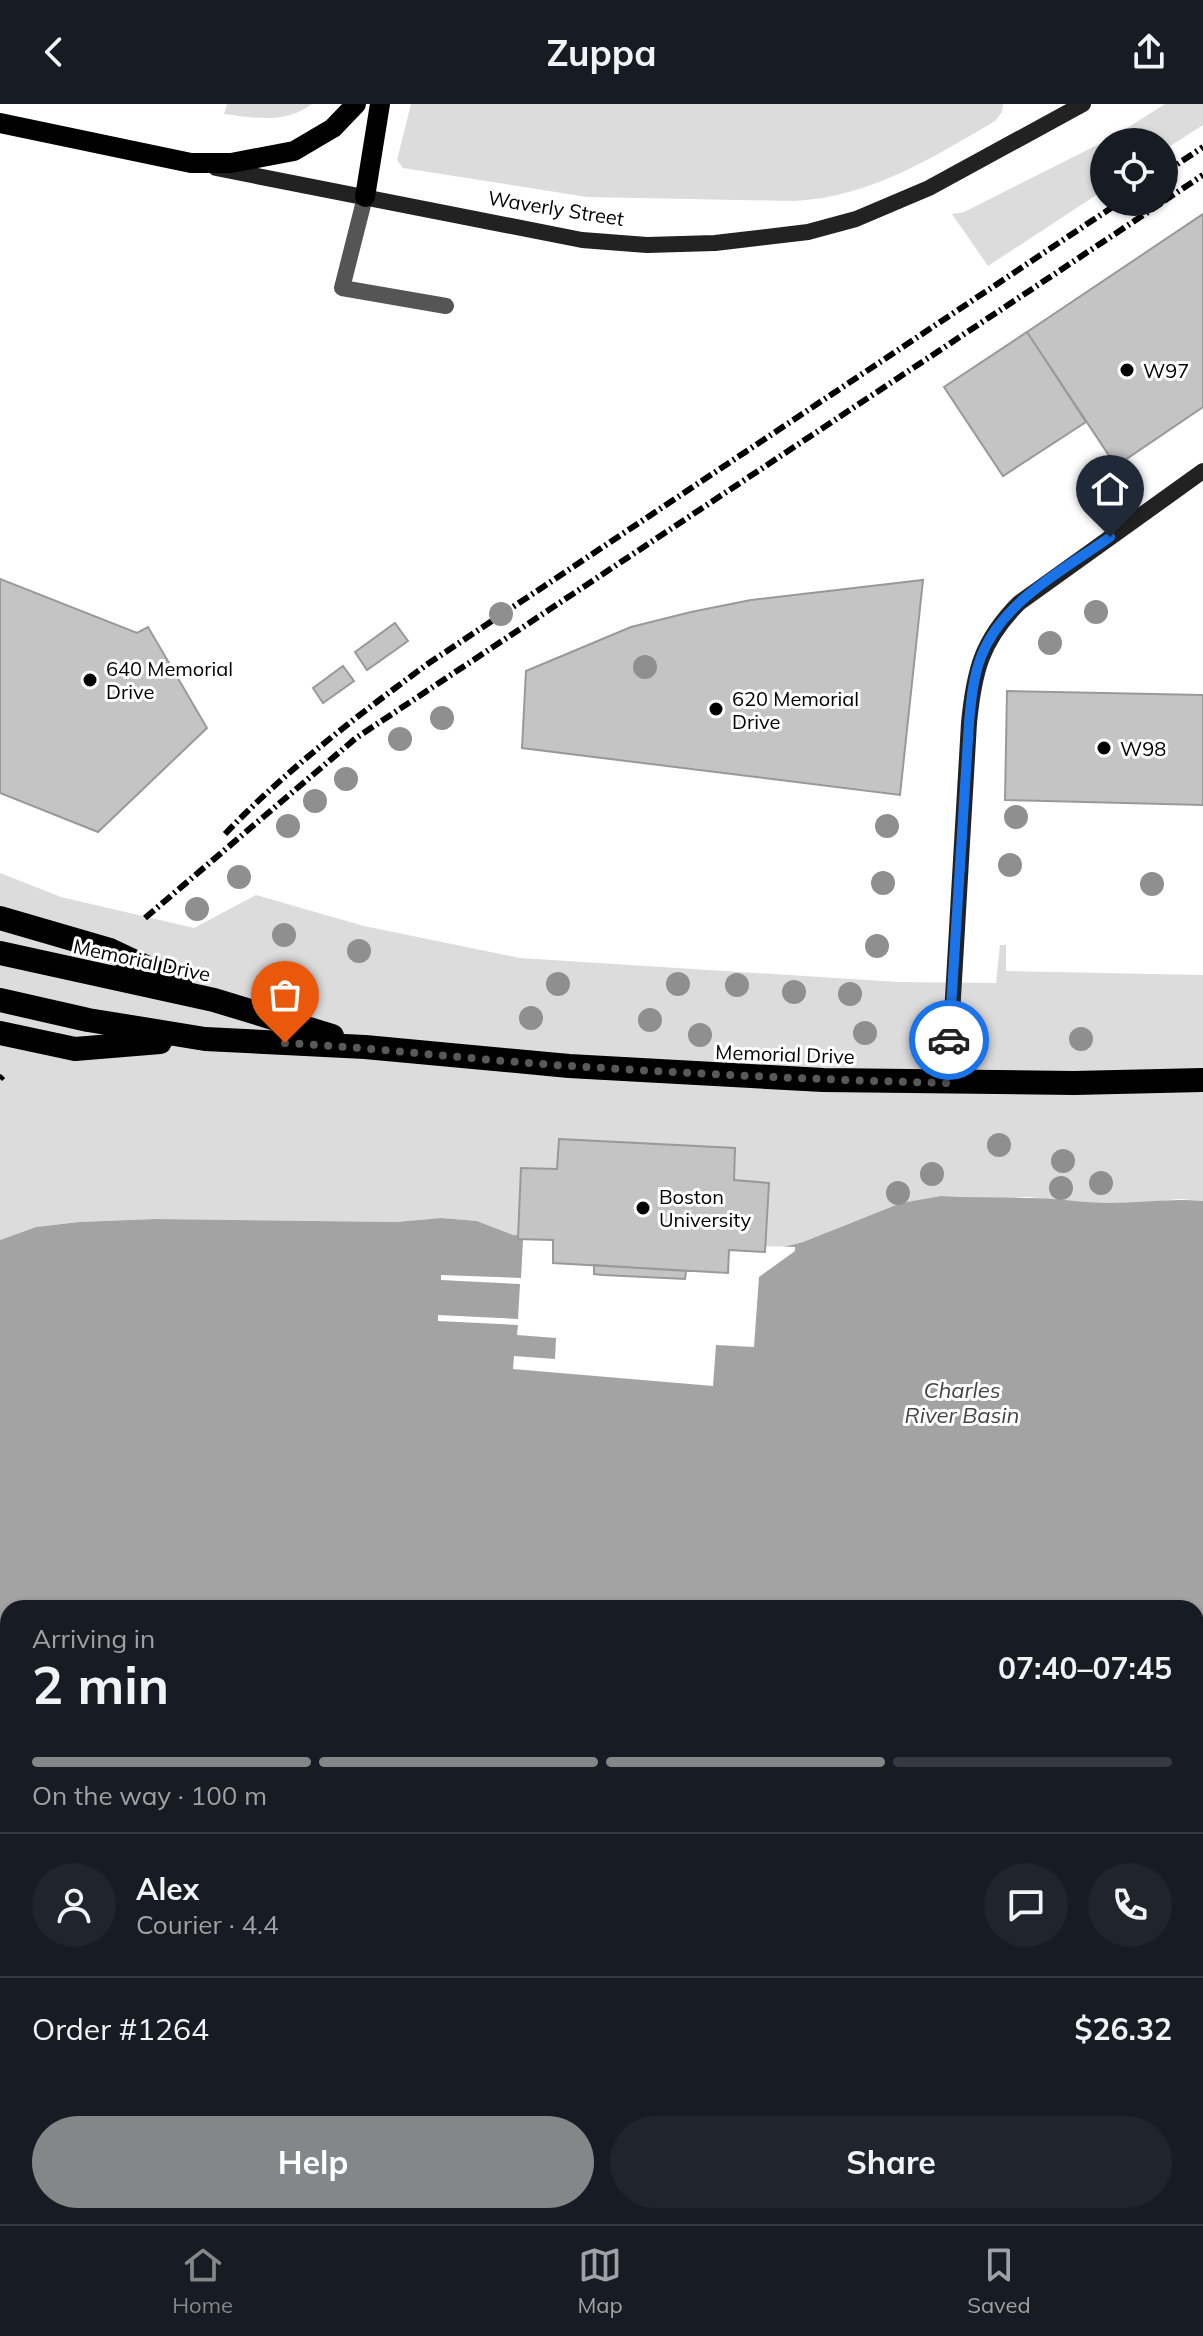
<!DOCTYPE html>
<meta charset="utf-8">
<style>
body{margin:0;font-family:Mulish,sans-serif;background:#20242c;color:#f1f3f6;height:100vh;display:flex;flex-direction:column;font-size:30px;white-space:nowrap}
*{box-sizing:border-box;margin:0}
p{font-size:26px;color:#9ea1a6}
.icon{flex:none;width:44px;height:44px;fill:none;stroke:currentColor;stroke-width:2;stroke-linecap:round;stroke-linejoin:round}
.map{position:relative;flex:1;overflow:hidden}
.panel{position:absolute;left:0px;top:1496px;width:1204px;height:624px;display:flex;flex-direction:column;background:#171b24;border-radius:24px 24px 0 0;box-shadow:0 2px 6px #0004}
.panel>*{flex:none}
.buttons{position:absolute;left:1090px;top:24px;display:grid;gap:16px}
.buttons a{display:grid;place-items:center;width:88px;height:88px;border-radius:50%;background:#171b24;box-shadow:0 2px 6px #0004;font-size:40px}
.pin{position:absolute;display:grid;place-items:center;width:68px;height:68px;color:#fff;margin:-82px -34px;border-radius:50% 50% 50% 0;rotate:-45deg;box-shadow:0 0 8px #0007}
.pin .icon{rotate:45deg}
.courier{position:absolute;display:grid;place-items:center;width:80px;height:80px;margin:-40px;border:6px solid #1a73e8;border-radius:50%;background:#fff;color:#222;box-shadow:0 2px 10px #0007}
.head em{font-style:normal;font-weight:700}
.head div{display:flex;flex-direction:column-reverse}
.head{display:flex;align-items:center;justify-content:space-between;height:136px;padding:0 32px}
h1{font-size:52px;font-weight:700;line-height:60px}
.bar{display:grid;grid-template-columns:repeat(4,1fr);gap:12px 8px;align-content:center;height:96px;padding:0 32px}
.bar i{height:10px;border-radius:6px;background:#363941}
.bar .active{background:#858687}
.bar p{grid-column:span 4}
.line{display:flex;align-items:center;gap:20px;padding:0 32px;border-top:2px solid #363941}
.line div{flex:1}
.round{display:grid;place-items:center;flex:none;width:84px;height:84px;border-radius:42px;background:#20242c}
.button{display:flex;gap:16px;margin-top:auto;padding:16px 32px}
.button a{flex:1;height:92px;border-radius:48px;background:#858687;color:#fff;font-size:32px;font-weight:700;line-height:92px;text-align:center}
.button a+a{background:#20242c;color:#f1f3f6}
header{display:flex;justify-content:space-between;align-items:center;height:104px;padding:0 32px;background:#171b24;font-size:36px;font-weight:700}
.menu{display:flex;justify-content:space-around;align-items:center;height:112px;border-top:2px solid #363941;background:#171b24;font-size:22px;color:#9ea1a6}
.menu a{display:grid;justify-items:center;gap:4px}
.menu .active{color:#858687}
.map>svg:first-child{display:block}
</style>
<header><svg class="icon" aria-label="back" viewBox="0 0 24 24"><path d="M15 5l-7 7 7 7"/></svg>Zuppa<svg class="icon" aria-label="share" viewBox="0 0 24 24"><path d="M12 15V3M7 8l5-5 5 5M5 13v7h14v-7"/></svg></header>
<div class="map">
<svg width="1203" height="2120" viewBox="0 0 1203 2120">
<rect width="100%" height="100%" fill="#fff"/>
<path fill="#dcdcdc" d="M227 0H312C286 20 254 14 224 10Z
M411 0H1003L1002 8 995 17C932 54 870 93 795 97L587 93 403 64 397 56Z
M1165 0H1203V21L1164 46V38H1104V86L988 162 952 110 964 108 1113 33Z
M0 769 61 793 194 824 256 791 364 822 520 854 898 878 996 879 1000 841H1006V867L1203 871V1097L1180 1095 1133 1099H1074L1030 1093 983 1095 941 1092 901 1099 803 1138 783 1143 513 1131 477 1117 441 1114 396 1118 155 1115 79 1118 36 1123 0 1136Z
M0 1858H8V2031L0 2030Z
M571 2112H1032L1059 2120H627Z"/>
<path fill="#a3a3a3" d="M941 1092C971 1094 999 1093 1029 1094 1056 1094 1082 1099 1110 1099 1141 1099 1172 1094 1203 1097V2120H1059L1032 2112H1196V1504H8V1858H0V1136L36 1123 79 1118 155 1115 396 1118 441 1114 477 1117 513 1131 783 1143 803 1138 901 1099Z"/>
<path fill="#fff" d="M523 1136H553L554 1159 728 1169 729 1146 764 1148 765 1142 795 1143V1147L759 1173 754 1243 716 1241 713 1282 513 1265 514 1252 555 1255 556 1234 517 1231 518 1221 438 1217V1211L518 1215 520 1180 441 1176V1171L521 1174Z"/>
<path fill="#c4c4c4" stroke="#999" stroke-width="2" d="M1203 110V303L1116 362 1027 228Z
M1027 228 1086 318 1003 372 944 283Z
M0 475 137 529 148 523 207 624 98 728 0 689Z
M923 476 900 691 522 644 526 567 631 523 691 508 751 496Z
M395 519 408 537 367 566 355 548Z
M343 562 354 577 323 599 313 584Z
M1007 587 1203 591V701L1005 696Z
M559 1035 735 1044 734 1076 769 1079 765 1148 729 1146 728 1169 553 1159V1136L518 1135 521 1064 557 1065Z
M594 1161 686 1167 685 1175 603 1171 594 1170Z"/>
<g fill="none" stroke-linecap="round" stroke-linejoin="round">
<path stroke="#555" stroke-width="16" d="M365 93 342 184 446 202"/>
<path stroke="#222" stroke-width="16" d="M216 64 582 136 647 141 715 139 808 128 856 115 929 84 1083 0
M948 979 969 619C974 568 981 537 1019 499L1203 367"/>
<path stroke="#000" stroke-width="20" d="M0 19 191 59H231L294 47 333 24 356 0
M365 93 380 0"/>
<path stroke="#000" stroke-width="24" d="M0 814 110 846 180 879
M0 849 214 896 332 932
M0 896 88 916 205 935 365 943 569 962 823 976 1074 979 1203 976
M0 929 75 945 160 938
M0 2062 8 2063
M353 2112 410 2120
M0 2120H2"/>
<path stroke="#000" stroke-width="6" stroke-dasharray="12 4 2 4" stroke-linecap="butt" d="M1164 69 1203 43
M1164 97 1203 71
M225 730C287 665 357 612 429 559L1120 98
M145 814 356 634 1163 98
M0 975 3 972"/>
</g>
<g fill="#8f8f8f">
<circle cx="1096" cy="508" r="12"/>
<circle cx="501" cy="510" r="12"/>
<circle cx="1050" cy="539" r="12"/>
<circle cx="645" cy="563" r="12"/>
<circle cx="442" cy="614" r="12"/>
<circle cx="400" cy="635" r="12"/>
<circle cx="346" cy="675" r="12"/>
<circle cx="315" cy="697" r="12"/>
<circle cx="1016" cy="713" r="12"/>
<circle cx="288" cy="722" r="12"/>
<circle cx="887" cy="722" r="12"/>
<circle cx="1010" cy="761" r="12"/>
<circle cx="239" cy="773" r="12"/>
<circle cx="883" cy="779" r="12"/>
<circle cx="1152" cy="780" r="12"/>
<circle cx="197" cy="805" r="12"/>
<circle cx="284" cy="831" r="12"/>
<circle cx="877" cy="842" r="12"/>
<circle cx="359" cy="847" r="12"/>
<circle cx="558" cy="880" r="12"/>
<circle cx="678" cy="880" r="12"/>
<circle cx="737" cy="881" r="12"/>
<circle cx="794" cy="888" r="12"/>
<circle cx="850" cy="890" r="12"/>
<circle cx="531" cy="914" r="12"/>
<circle cx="650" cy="916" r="12"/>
<circle cx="865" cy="929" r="12"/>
<circle cx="700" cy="931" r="12"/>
<circle cx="1081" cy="935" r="12"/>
<circle cx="999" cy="1041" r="12"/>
<circle cx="1063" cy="1057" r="12"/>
<circle cx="932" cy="1070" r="12"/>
<circle cx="1101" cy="1079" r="12"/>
<circle cx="1061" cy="1084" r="12"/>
<circle cx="898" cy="1089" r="12"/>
</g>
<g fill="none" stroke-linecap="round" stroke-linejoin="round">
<path stroke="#595959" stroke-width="8" stroke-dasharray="0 14.4" d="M285 939C381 944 475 956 571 962 697 970 822 976 948 979L949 936"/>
<path stroke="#1a73e8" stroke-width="10" d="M949 936 969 619C971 597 973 574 981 553 1002 497 1064 466 1110 433"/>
</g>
<g fill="#000" stroke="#fff" stroke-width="3">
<circle cx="1127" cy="266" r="8"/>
<circle cx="90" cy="576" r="8"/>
<circle cx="716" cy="605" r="8"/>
<circle cx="1104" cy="644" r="8"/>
<circle cx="643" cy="1104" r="8"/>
</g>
<g text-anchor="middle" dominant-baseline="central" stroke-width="6" stroke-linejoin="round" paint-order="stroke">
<g font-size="20" fill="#000" stroke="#fff">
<text transform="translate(556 104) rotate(9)">Waverly Street</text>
<text transform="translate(142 856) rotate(12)">Memorial Drive</text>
<text transform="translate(785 950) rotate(2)">Memorial Drive</text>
</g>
<g font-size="20" fill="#000" stroke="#fff" text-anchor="start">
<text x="1143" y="266">W97</text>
<text x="106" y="564">640 Memorial<tspan x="106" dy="23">Drive</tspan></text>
<text x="732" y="594">620 Memorial<tspan x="732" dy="23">Drive</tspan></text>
<text x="1120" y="644">W98</text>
<text x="659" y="1092">Boston<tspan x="659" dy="23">University</tspan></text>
</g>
<g font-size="22" font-style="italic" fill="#444" stroke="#fff">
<text x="962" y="1286">Charles<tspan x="962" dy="25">River Basin</tspan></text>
</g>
</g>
</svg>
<div class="buttons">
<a><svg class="icon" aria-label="locate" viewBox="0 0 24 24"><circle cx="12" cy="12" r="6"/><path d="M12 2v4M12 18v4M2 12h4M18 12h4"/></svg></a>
</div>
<div class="pin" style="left:285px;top:939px;background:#ea580c"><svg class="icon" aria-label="bag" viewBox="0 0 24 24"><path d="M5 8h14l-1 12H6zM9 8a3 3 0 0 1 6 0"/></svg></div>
<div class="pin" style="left:1110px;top:433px;background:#1f2937"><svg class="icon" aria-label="home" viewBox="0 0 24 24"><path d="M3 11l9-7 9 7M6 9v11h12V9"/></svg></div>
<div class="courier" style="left:949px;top:936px"><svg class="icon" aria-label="car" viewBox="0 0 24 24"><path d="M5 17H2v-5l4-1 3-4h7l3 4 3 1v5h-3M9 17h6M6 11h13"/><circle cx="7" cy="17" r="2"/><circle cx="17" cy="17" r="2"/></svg></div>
<section class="panel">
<div class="head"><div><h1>2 min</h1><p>Arriving in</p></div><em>07:40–07:45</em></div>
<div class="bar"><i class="active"></i><i class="active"></i><i class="active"></i><i></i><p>On the way · 100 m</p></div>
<div class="line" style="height:144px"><a class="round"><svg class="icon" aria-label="person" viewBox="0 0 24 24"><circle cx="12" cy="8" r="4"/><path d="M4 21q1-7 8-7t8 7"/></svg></a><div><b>Alex</b><p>Courier · 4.4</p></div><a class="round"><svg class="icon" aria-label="chat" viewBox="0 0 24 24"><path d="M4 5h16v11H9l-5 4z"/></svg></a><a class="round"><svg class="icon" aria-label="phone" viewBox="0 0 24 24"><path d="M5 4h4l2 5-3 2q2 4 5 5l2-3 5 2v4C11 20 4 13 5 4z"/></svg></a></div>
<div class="line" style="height:104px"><div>Order #1264</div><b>$26.32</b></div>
<div class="button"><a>Help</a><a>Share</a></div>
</section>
</div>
<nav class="menu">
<a class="active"><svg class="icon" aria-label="home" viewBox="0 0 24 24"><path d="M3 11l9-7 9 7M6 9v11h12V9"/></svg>Home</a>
<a><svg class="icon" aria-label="map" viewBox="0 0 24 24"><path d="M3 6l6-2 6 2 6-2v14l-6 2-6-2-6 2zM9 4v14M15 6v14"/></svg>Map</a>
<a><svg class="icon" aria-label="saved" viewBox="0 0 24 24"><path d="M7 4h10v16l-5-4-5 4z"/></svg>Saved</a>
</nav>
